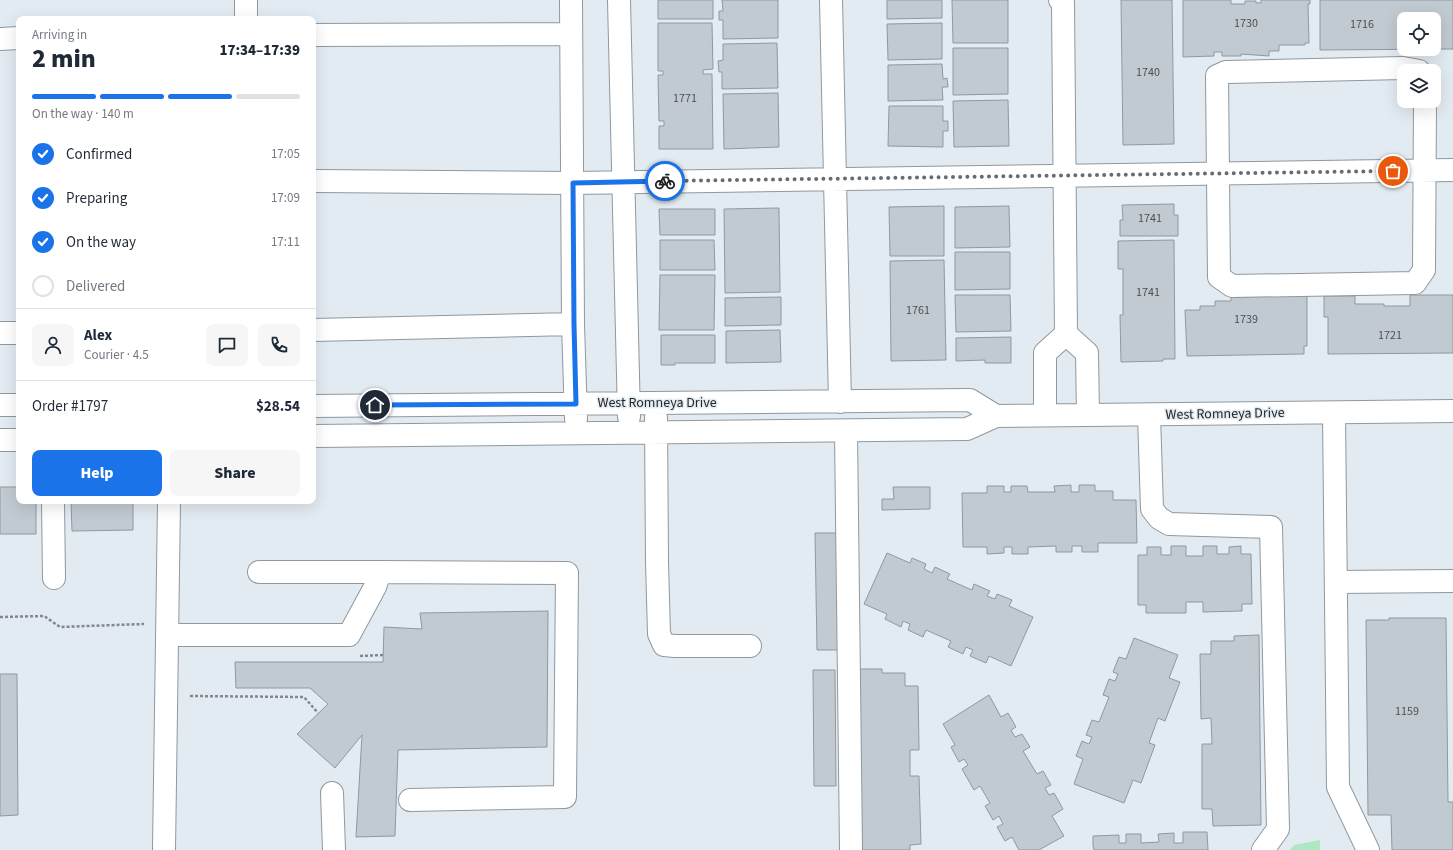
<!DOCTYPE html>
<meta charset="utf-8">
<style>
body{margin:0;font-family:"Source Sans 3",sans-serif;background:#f6f6f7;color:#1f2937;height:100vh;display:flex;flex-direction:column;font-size:15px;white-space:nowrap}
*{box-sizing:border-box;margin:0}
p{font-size:13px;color:#747a83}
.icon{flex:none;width:22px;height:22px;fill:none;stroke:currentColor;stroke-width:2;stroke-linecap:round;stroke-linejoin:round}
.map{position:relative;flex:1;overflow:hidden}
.side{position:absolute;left:16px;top:16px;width:300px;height:488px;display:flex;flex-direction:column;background:#fff;border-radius:8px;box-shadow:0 4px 16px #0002}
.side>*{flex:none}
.controls{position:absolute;left:1397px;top:12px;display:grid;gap:8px}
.controls a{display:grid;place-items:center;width:44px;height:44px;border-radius:8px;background:#fff;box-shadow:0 4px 16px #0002;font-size:20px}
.pin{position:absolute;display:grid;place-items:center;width:34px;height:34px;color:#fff;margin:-17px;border:2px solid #fff;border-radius:50%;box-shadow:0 1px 4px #0007}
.courier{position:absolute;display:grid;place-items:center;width:40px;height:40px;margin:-20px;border:3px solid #1a73e8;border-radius:50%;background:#fff;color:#222;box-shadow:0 1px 5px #0007}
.overview em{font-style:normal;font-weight:800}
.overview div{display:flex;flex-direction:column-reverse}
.overview{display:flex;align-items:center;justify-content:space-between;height:68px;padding:0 16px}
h1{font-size:26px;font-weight:800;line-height:30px}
.bar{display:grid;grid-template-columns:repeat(4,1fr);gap:6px 4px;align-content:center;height:48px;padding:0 16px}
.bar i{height:5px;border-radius:3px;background:#e0e1e3}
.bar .current{background:#1a73e8}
.bar p{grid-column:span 4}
.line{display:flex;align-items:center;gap:10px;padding:0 16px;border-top:1px solid #e0e1e3}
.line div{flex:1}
.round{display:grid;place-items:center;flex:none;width:42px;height:42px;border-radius:8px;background:#f6f6f7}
ol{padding:0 16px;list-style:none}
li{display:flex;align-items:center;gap:12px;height:44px}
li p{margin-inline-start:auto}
li .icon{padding:4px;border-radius:50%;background:#1a73e8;color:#fff;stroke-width:4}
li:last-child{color:#747a83}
li i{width:22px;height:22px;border:2px solid #e0e1e3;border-radius:50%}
.cta{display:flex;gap:8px;margin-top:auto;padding:8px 16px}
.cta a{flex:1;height:46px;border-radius:8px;background:#1a73e8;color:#fff;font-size:16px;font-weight:800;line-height:46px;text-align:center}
.cta a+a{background:#f6f6f7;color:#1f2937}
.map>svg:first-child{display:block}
</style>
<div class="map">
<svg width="1453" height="850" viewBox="0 0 1453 850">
<rect width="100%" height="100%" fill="#e3ebf2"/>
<path fill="#aee7c2" d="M1320 840V850H1290L1294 845Z"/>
<path fill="#c2cad1" stroke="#90989f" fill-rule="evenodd" d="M658 0H713V19H658Z
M722 0H778V38L723 39V20H719V11H723Z
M887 0H942V18L887 19Z
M952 0H1008V43H953Z
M1121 0H1172L1174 144 1123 145Z
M1183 0H1231V4H1245V1H1256V3H1261V0H1310V4H1308L1309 43H1305V45H1279V51H1269V56L1241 54V56H1222V52H1214V56L1183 57Z
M1320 0H1453V49L1320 50ZM1404 19H1434V49H1404Z
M658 23H712L713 69 703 70V74H712L713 149H659V126H664V121H659L658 75H663V71H658Z
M942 23V59L888 60 887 24Z
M777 43 778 88 722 89V72H719L718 61 723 60V44Z
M953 48H1008V94L953 95Z
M942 64 943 79 947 78 948 87H942L943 100 888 101V65Z
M778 93 779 147 724 149 723 94Z
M1008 100 1009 146 954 147 953 101Z
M889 106H943V121H948V131H943V147L888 146Z
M1174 204V215H1178V236H1120V220H1123L1122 205Z
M944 206V256H890L889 207Z
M1009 206 1010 247 955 248V207Z
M779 208 780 292 725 293 724 209Z
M659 209H715V235H660Z
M660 240H714L715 270H660Z
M1174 240 1175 359H1163V361L1121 362 1120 315H1123V269H1118V241Z
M955 252H1010V289L955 290Z
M944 260 946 360 891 361 890 261Z
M660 275H715L714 330H659Z
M955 295H1010L1011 331 956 332Z
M1410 295H1453V353L1328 354V317H1324V296H1355V304H1384V306H1410Z
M1307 296V346H1304V354L1187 356 1185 310H1200V306H1215V301H1231V297Z
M781 297V325L725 326V298Z
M780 330 781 362 726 363V331Z
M661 335H715V363H675V365H661Z
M1011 337V363H985V360L956 361V338Z
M1071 485V492H1079V485H1095V491H1113V500H1136L1137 543H1098V552H1082V546H1072V552H1056V546L1028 547V554H1012V547H1004V553L987 554V547H963L962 493H987V486H1004V492H1011V486H1027L1028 492H1055L1054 486Z
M0 487H19V501H36V534H0Z
M893 487H930V509L882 510V499H894Z
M71 501H133V530L72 531Z
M815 533H837L839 650H817Z
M1171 546H1186V556H1203V546H1217V554H1229V547L1241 546V554H1251L1252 604H1242V611L1203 612V602H1186V613H1146V605H1138V555H1147V547H1161V555H1171Z
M887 553 910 563 912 558 926 564 924 569 932 573 935 567 950 574 947 579 972 590 974 584 990 591 987 596 995 599 997 594 1012 600 1009 606 1033 617 1011 666 989 656 986 663 970 656 973 650 966 647 963 654 948 647 951 641 926 630 923 637 908 630 910 624 903 621 901 627 885 619 887 614 864 604Z
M548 611 547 747 398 750 395 836 356 837 362 735 335 768 297 734 328 704 310 688H236L235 662H383L384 627 422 629 420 613Z
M1389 618H1446L1448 802H1453V850H1392L1391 815H1368L1366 620H1389Z
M1259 635 1261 825 1213 826 1212 809H1202V744H1212L1211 718 1201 719 1200 654H1211V641H1234V636Z
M1134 638 1178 655 1169 678 1180 682 1165 721 1158 718 1149 743 1155 745 1141 783 1133 780 1124 803 1074 784 1083 759 1076 756 1082 741 1089 744 1092 737 1086 735 1092 720 1099 722 1109 697 1103 695 1109 679 1115 681 1118 674 1113 672 1119 657 1126 659Z
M859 669H882V673H905V686H918L919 750H910V776H919L921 844 910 845V850H862Z
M813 670H835L836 786H814Z
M0 674H17L18 815 0 816Z
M989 695 1001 717 1008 713 1016 727 1011 730 1015 737 1022 734 1030 747 1023 751 1037 774 1043 771 1051 785 1045 788 1049 795 1054 793 1063 809 1052 816 1064 836 1039 850H1019L1012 837 1005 841 997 827 1003 824 999 816 993 820 985 806 990 803 980 786 974 790 962 769 968 765 964 759 959 762 951 747 955 745 943 724Z
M1183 832H1207L1208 850H1094L1093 846V836L1119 835V843H1126V834H1141V843L1159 842 1158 834 1174 833V843H1183Z"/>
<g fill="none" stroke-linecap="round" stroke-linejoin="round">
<defs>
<path id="minor" d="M246 0V19
M571 0 573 324 576 419
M619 0 629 417
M831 0 840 402
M313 35 571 34
M0 39 19 38
M1419 71 1403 68 1226 72 1217 76 1219 277 1232 286 1415 283 1424 270 1425 101
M313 181 573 183 1453 170
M313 330 573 324
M0 333H19
M1066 334 1087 353 1088 415
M0 405H19
M313 406 970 400 996 416
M1334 413 1338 787 1368 850
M1045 415V353L1066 334 1063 3 1060 0
M1149 415 1152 509 1159 518 1169 524 1271 527 1278 829 1263 850
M656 418 657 562 659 634 664 645 675 646H750
M846 431 851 850
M313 436 967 429 996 416 1453 411
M0 440H19
M53 501 54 578
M380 572 567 573 565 797 410 800
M1336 582 1453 581
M167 635H349L375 587 380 572H259
M332 793 334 850
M164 850 169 501"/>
</defs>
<use href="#minor" stroke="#90989e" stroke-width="24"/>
<path stroke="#82878c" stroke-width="2.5" stroke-dasharray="3 2" stroke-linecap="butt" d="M0 617 44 616 60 627 144 624
M360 656 383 655
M190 696 304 697 318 713"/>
<use href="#minor" stroke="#fff" stroke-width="22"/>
</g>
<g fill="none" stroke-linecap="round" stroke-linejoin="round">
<path stroke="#686c70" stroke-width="4" stroke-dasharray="0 7.2" d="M665 181 1393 171"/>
<path stroke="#1a73e8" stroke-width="5" d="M375 405 576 404 574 324 573 183 665 181"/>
</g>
<g text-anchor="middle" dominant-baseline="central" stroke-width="3" stroke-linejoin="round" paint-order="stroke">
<g font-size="12" fill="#4c5054">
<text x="1246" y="23">1730</text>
<text x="1362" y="24">1716</text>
<text x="1148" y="72">1740</text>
<text x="685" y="98">1771</text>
<text x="1150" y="218">1741</text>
<text x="1148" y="292">1741</text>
<text x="918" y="310">1761</text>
<text x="1246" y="319">1739</text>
<text x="1390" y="335">1721</text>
<text x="1407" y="711">1159</text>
</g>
<g font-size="14" fill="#25282a" stroke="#e3ebf2">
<text x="657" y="403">West Romneya Drive</text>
<text transform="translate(1225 414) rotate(-1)">West Romneya Drive</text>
</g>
</g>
</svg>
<div class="controls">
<a><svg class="icon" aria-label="locate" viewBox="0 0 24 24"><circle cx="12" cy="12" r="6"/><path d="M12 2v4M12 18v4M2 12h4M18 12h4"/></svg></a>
<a><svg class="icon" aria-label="layers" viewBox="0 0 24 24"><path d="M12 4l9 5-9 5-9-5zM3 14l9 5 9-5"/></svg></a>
</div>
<div class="pin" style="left:1393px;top:171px;background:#ea580c"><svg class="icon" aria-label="bag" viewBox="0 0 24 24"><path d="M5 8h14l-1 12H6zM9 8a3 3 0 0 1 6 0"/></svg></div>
<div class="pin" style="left:375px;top:405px;background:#1f2937"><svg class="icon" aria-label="home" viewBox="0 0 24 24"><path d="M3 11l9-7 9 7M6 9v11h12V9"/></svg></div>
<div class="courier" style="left:665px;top:181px"><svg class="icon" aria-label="bike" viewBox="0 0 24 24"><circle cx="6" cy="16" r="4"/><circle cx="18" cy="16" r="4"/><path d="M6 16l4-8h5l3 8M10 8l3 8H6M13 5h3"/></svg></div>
<section class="side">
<div class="overview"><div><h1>2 min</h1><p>Arriving in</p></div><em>17:34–17:39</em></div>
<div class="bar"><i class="current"></i><i class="current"></i><i class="current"></i><i></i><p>On the way · 140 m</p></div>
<ol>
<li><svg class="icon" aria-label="check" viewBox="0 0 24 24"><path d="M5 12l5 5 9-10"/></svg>Confirmed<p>17:05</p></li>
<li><svg class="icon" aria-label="check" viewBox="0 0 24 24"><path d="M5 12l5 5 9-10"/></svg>Preparing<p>17:09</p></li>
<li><svg class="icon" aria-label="check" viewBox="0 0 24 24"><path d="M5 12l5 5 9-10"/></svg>On the way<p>17:11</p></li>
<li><i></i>Delivered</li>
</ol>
<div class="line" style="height:72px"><a class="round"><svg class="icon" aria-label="person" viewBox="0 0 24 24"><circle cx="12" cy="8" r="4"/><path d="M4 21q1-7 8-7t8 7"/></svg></a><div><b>Alex</b><p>Courier · 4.5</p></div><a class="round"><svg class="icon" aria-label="chat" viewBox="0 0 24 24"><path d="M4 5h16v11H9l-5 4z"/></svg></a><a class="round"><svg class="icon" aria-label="phone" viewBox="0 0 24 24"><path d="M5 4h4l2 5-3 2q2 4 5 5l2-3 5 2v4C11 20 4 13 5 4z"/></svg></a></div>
<div class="line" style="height:52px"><div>Order #1797</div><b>$28.54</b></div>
<div class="cta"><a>Help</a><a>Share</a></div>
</section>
</div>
